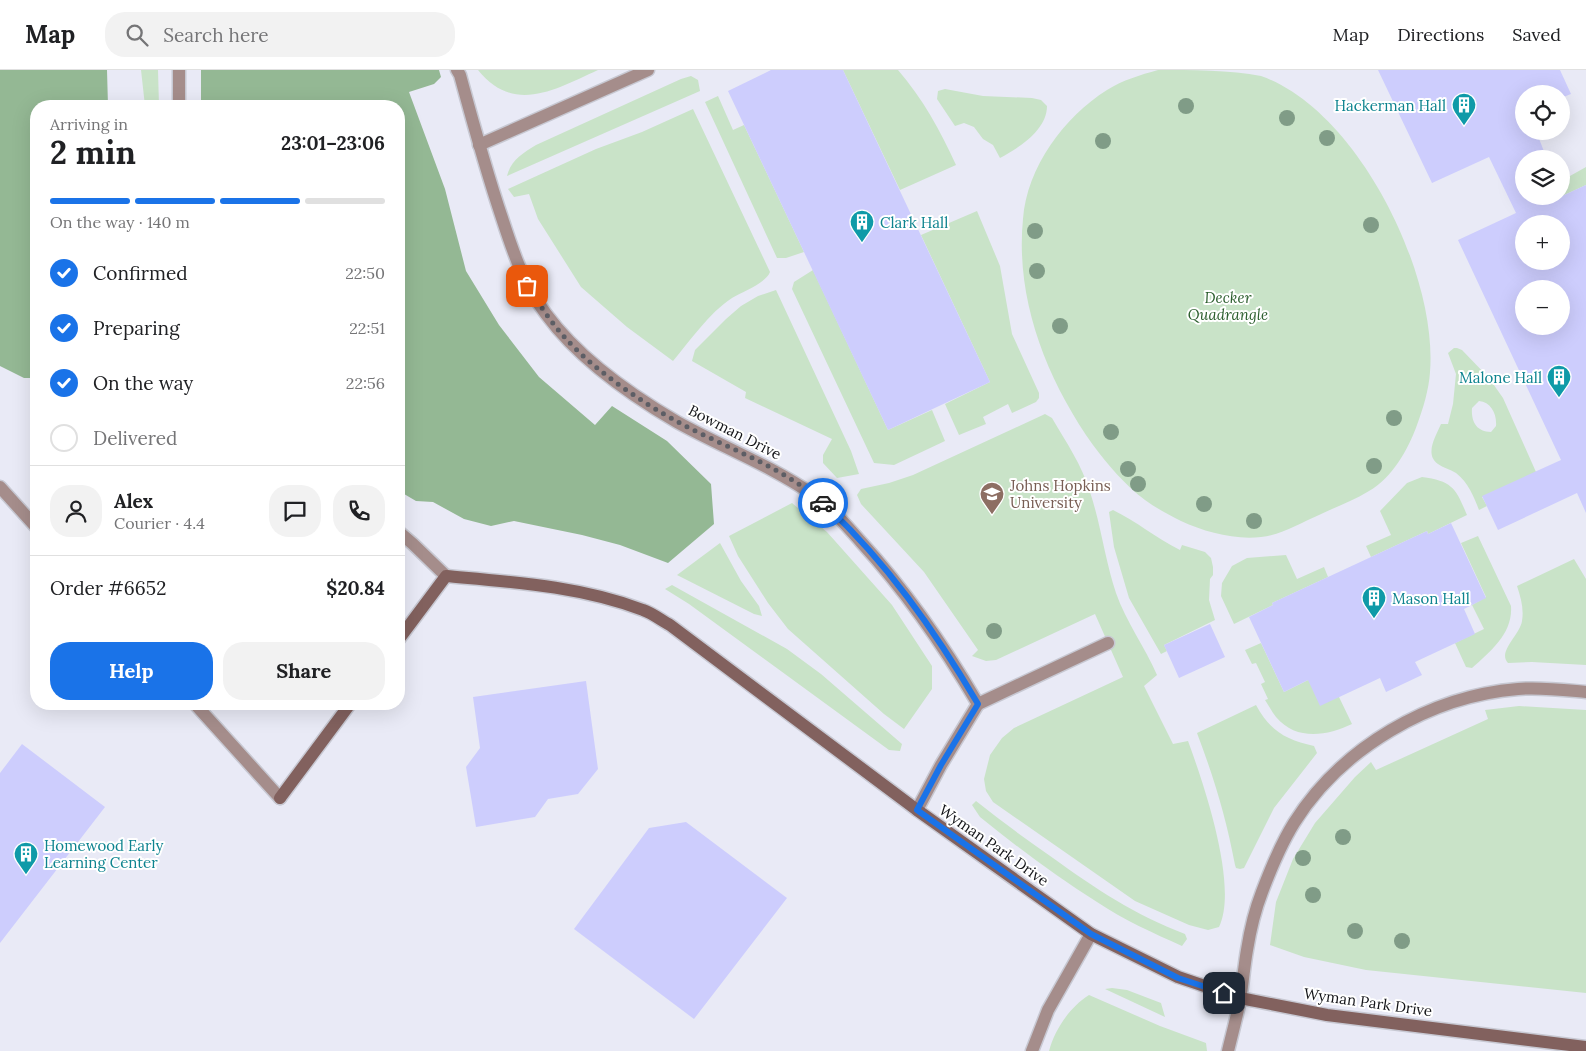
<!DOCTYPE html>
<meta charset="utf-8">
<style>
body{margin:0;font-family:Lora,serif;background:#f2f2f2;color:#202124;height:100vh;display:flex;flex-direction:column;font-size:19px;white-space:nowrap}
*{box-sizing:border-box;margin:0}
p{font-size:16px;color:#757577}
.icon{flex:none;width:28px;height:28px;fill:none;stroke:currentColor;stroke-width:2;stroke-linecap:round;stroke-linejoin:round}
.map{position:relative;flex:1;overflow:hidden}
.drawer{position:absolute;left:30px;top:30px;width:375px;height:610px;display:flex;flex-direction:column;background:#fff;border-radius:20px;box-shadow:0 5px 20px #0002}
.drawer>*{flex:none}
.tools{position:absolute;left:1515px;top:15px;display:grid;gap:10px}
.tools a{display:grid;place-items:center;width:55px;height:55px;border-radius:50%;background:#fff;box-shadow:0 5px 20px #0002;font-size:25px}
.pin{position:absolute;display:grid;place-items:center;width:42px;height:42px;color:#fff;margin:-21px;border-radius:10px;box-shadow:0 2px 8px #0006}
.courier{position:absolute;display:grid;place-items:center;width:50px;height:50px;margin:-25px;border:4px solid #1a73e8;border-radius:50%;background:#fff;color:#222;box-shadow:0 1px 6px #0007}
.head em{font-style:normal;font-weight:700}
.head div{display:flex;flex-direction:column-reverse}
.head{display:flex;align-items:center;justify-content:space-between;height:85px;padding:0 20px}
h1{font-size:32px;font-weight:700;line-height:38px}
.bar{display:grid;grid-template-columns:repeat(4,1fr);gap:8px 5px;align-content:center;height:60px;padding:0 20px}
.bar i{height:6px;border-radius:4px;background:#e0e0e0}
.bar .current{background:#1a73e8}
.bar p{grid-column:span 4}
.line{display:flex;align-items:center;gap:12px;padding:0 20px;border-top:1px solid #e0e0e0}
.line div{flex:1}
.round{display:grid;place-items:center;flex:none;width:52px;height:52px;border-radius:20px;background:#f2f2f2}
ol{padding:0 20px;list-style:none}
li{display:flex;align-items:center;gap:15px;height:55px}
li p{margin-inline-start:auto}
li .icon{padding:5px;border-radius:50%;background:#1a73e8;color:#fff;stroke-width:4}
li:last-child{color:#757577}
li i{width:28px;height:28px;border:2px solid #e0e0e0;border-radius:50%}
.action{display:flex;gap:10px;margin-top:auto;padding:10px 20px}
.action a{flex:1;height:58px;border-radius:20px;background:#1a73e8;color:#fff;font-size:20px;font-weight:700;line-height:58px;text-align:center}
.action a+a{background:#f2f2f2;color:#202124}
header{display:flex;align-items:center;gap:30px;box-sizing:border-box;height:70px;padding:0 25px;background:#fff;border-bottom:1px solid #e0e0e0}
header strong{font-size:24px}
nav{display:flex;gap:28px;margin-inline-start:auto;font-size:18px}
.search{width:350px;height:45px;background:#f2f2f2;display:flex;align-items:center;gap:12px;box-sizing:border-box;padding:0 18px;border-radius:20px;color:#757577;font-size:19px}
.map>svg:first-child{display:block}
</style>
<header>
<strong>Map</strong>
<div class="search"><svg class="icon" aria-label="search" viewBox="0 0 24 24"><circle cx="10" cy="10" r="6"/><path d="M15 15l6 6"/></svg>Search here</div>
<nav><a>Map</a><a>Directions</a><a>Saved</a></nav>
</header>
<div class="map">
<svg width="1586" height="981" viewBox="0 0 1586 981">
<rect width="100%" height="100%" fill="#e9eaf6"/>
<path fill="#c9e3c8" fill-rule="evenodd" d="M141 0H158L159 36H145Z
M478 0H598C556 19 514 45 478 0Z
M843 0H898C923 29 940 60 956 95L900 120Z
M1158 0C1190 0 1231 0 1261 6 1358 40 1438 204 1430 302 1429 319 1423 339 1417 355 1408 380 1392 408 1369 421 1353 431 1335 437 1319 445 1300 453 1282 465 1261 467 1234 470 1205 462 1181 451 1169 445 1156 438 1145 430 1125 415 1108 395 1093 375 1047 310 1015 230 1023 149 1027 97 1064 47 1107 20 1123 10 1140 5 1158 0Z
M691 6 698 10 700 21 507 106C511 90 523 83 536 75L681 9Z
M945 19 983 26 1032 28 1041 30 1047 36C1047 60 1019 78 1000 88L993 75 983 69 974 57 964 53 955 56 937 29 938 21Z
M718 26 733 60 744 55 804 182 786 188H777L705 32Z
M693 39 770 202C766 213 742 222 732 228 709 243 690 271 673 291L627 257 581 217 538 149 529 124 514 127 508 119 596 79 642 62Z
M1586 97V115L1562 126 1561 111Z
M977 141 1000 196 1012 264 1039 323V328L1036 332 1012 343 1008 334 983 347 986 354 959 365 945 334 990 312 921 165Z
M813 200 888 360 932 340 945 371 894 395 874 393 792 219 794 212Z
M776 220 851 381 859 404 837 408 823 393V385L832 369 745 328 746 322 692 291 695 280 726 249 741 236 758 226Z
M1454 278H1457L1462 280 1489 308 1503 328 1540 411 1482 427 1487 436 1479 440C1474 427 1468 412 1456 403 1450 399 1443 398 1438 394 1424 384 1436 366 1441 354H1448L1453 334 1456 304 1448 283ZM1479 331C1491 332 1497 344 1496 356L1491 362C1476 362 1471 351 1472 338Z
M1045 344 1052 348C1066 372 1082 395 1090 422 1101 455 1105 490 1116 523 1126 552 1145 577 1157 605L1144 616 1173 674 1188 671C1203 712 1239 816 1219 857L1208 860 1189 855 1135 831 993 732 986 721 984 709 990 685 1002 668 1014 658 1123 607 1095 544 996 590 986 591 972 586 978 580 924 502 861 434 857 425 861 419 889 413 913 405Z
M1422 407C1453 411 1456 419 1467 445L1428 464 1427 461 1371 487 1366 476 1391 465 1380 441 1407 413Z
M792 433 827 462 892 535 932 596V619L904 659 884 644 788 559 768 533 738 486 729 466Z
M1113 440C1136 451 1156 468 1180 480L1182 475 1205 482 1211 488 1213 497V505L1210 509 1209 530 1215 550 1164 575 1167 581 1161 584 1129 528 1114 477 1109 442Z
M1478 466 1511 536C1513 563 1491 581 1472 598L1466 597 1455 573 1484 559 1472 535 1486 527 1461 473Z
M720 473 741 511 759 536 762 546 754 544 677 505Z
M1286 485 1297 509 1324 497 1328 507 1272 533 1273 535 1234 554 1221 526 1222 513 1232 496 1247 488Z
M1574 489 1586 509V595L1532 592 1508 593C1497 582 1520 565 1522 551 1524 539 1521 528 1517 516Z
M672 515 787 579 821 604 902 674 900 681 889 680 689 534 665 519Z
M1261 573 1284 622 1308 610 1339 627 1352 654C1327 666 1296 671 1276 647 1272 642 1269 636 1265 630L1268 629 1261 614 1265 612 1256 593 1252 594 1245 580Z
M1256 635C1270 661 1286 670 1314 676L1317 683 1274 738 1244 798 1240 799 1236 798 1235 795C1226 747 1214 708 1197 663Z
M1519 636 1586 640V923L1366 900 1304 887 1270 875 1276 832 1293 789 1315 753 1355 707 1371 692 1376 700 1488 649 1485 640Z
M976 731C1001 751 1027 770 1053 788 1096 819 1135 845 1185 864L1187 869 1182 876C1153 863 1124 850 1097 832 1057 807 1017 777 980 747L972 735Z
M1112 918 1127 920 1161 933 1165 947 1105 919Z
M1089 925 1160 956 1206 973 1207 981H1049C1055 959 1070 937 1089 925Z"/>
<path fill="#94b894" d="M0 0H107L108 36H36V308H24L0 296Z
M201 0H439L441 7 434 14 409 22 445 119 466 201 499 255 539 307 595 355 612 336 667 371 711 414 714 454 668 493 620 475 582 465 514 451 491 456 464 449 433 432 416 431 399 421V36H201Z"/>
<path fill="#cdcdfd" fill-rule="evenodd" d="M771 0H843L990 312 888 360 728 21Z
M1378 0H1560L1571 24 1561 28V24H1524V61H1536L1547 89H1524V126H1561V125L1562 126 1586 115V443L1577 423 1498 460 1482 426 1561 390 1458 170 1516 143 1489 87 1432 113ZM1524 154H1561V191H1524ZM1524 219H1561V256H1524Z
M1451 453 1486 528 1464 539 1475 564 1415 592 1422 605 1386 622 1380 608 1320 636 1308 610 1284 622 1249 547 1273 535 1272 533 1427 461 1428 464Z
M1210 554 1225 587 1179 608 1164 575Z
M586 611 598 699 578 724 548 729 535 747 476 757 466 697 480 678 473 627Z
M22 674 105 737 0 873V703Z
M686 752 787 828 694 949 574 859 649 758Z"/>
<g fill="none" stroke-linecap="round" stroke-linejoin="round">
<defs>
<path id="lane" d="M479 75 648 0
M978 634 1108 573
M1032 981 1048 940 1091 864
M1228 981C1232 964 1237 947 1240 929 1243 913 1244 897 1247 880 1250 861 1255 840 1262 822 1271 798 1281 774 1294 753 1341 678 1430 626 1518 619 1540 617 1564 620 1586 622"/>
<path id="street" d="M179 0V36
M457 0 460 5C473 53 486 101 502 148 513 182 524 215 546 244 579 289 629 324 677 352 722 377 770 395 812 424 831 437 846 455 861 472 906 521 944 576 978 634L941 695 917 740
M0 417 36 457
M399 462 413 474 446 506
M195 634 280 728"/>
<path id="secondary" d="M399 569 446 506C512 512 580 516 643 540 652 543 661 550 670 555L917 740 1091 864 1178 907 1240 928 1327 945 1586 977
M280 728 350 634"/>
</defs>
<use href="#lane" stroke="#c7c8d2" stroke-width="15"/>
<use href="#street" stroke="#c7c8d2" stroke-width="15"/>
<use href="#secondary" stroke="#c7c8d2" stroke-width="15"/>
<use href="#lane" stroke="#a58d8b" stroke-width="12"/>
<use href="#street" stroke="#a58d8b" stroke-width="12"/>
<use href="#secondary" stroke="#82615e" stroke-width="12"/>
</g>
<g fill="#809c87">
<circle cx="1186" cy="36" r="8"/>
<circle cx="1287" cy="48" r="8"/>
<circle cx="1327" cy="68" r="8"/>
<circle cx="1103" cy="71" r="8"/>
<circle cx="1371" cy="155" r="8"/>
<circle cx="1035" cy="161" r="8"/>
<circle cx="1037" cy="201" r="8"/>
<circle cx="1060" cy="256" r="8"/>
<circle cx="1394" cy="348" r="8"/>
<circle cx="1111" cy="362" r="8"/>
<circle cx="1374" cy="396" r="8"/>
<circle cx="1128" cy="399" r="8"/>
<circle cx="1138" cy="414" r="8"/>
<circle cx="1204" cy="434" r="8"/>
<circle cx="1254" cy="451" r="8"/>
<circle cx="994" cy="561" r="8"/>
<circle cx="1343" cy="767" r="8"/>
<circle cx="1303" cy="788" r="8"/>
<circle cx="1313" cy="825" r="8"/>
<circle cx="1355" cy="861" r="8"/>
<circle cx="1402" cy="871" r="8"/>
</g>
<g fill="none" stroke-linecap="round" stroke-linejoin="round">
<path stroke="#5d5e65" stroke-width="5" stroke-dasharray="0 9" d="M527 216C540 235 552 254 568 271 596 301 641 332 678 352 726 378 782 396 823 433"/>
<path stroke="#1a73e8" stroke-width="6" d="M823 433C886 491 935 561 978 634L941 695 917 740 1091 864 1178 908 1224 923"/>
</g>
<defs>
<symbol id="building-pin" viewBox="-11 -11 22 30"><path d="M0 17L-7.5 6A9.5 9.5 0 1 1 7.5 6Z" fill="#0f9aa8" stroke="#fff"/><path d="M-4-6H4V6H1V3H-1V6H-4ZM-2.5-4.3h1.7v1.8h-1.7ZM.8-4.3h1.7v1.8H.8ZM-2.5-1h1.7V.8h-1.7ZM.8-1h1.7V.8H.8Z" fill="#fff"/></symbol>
<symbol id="university-pin" viewBox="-11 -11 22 30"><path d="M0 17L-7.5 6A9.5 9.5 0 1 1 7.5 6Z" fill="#8d6e63" stroke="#fff"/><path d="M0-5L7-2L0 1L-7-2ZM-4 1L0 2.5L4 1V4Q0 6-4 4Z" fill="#fff"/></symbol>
</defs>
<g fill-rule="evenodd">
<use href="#building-pin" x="1450" y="21" width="28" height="38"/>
<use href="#building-pin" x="848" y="138" width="28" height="38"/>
<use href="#building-pin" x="1545" y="293" width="28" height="38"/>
<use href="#university-pin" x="978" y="410" width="28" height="38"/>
<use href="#building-pin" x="1360" y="514" width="28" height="38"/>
<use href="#building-pin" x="12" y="770" width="28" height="38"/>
</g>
<g text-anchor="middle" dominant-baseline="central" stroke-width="4" stroke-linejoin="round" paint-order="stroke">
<g font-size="15" fill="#0d838f" stroke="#fff" text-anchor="start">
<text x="1446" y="35" text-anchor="end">Hackerman Hall</text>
<text x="880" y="152">Clark Hall</text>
<text x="1542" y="307" text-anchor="end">Malone Hall</text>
<text x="1392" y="528">Mason Hall</text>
<text x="44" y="775">Homewood Early<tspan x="44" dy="17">Learning Center</tspan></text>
</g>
<g font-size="15" font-style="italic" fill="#2a5d2c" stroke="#fff">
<text x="1228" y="227">Decker<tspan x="1228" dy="17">Quadrangle</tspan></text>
</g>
<g font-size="15" fill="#121317" stroke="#fff">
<text transform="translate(735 362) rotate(27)">Bowman Drive</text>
<text transform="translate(994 775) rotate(35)">Wyman Park Drive</text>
<text transform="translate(1368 932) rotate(8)">Wyman Park Drive</text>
</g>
<g font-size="15" fill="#785e54" stroke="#fff" text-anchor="start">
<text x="1010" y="415">Johns Hopkins<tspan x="1010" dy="17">University</tspan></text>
</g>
</g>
</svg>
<div class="tools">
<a><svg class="icon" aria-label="locate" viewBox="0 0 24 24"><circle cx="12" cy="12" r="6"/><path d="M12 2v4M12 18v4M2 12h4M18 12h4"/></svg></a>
<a><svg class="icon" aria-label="layers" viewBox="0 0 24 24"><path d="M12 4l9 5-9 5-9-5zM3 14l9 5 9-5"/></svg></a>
<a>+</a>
<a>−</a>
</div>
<div class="pin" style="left:527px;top:216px;background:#ea580c"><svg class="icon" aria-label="bag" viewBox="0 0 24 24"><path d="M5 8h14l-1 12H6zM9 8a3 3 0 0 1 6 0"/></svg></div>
<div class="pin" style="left:1224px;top:923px;background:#1f2937"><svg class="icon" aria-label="home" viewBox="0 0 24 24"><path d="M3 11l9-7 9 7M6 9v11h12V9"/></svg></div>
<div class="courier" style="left:823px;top:433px"><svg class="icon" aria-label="car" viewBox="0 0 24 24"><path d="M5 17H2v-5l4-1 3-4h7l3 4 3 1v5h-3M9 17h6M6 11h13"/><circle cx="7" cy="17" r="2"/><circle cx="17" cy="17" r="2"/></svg></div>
<section class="drawer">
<div class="head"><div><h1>2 min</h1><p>Arriving in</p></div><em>23:01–23:06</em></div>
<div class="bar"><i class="current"></i><i class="current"></i><i class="current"></i><i></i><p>On the way · 140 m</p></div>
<ol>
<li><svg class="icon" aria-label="check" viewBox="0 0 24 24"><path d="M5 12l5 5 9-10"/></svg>Confirmed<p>22:50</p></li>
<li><svg class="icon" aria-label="check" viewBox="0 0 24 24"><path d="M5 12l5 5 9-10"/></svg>Preparing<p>22:51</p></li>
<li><svg class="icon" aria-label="check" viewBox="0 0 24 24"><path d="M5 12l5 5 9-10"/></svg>On the way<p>22:56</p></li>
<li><i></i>Delivered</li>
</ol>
<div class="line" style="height:90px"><a class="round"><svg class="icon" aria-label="person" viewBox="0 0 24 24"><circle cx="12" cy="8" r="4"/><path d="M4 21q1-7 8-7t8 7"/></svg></a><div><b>Alex</b><p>Courier · 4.4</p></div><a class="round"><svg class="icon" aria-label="chat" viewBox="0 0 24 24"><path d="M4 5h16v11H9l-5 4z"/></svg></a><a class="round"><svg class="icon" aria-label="phone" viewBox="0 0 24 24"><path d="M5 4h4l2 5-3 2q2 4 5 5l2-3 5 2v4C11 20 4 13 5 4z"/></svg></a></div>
<div class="line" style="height:65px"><div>Order #6652</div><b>$20.84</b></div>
<div class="action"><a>Help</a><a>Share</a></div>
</section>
</div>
